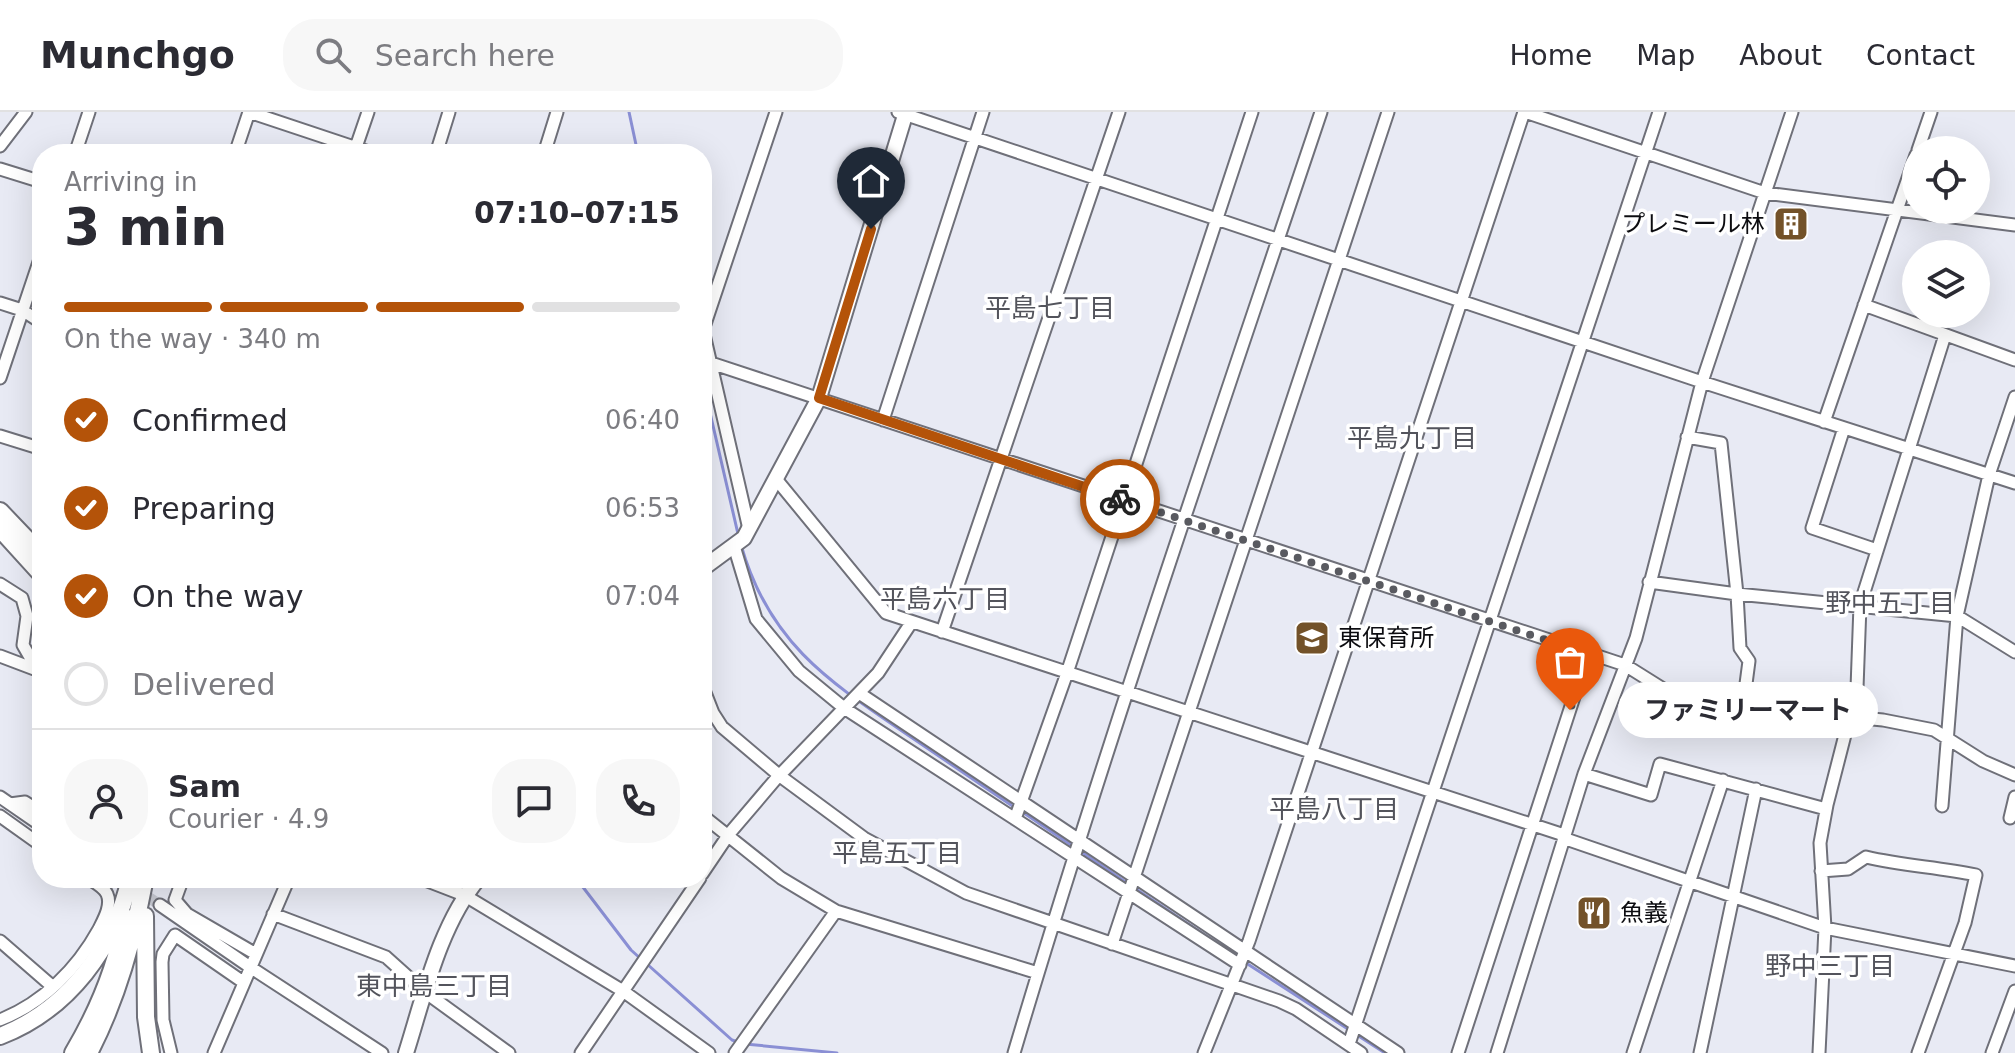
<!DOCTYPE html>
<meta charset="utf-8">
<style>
body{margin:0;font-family:"DejaVu Sans","Noto Sans JP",sans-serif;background:#f7f7f7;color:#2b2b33;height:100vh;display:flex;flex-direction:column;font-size:30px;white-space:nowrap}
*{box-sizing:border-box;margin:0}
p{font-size:26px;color:#7c7c81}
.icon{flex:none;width:44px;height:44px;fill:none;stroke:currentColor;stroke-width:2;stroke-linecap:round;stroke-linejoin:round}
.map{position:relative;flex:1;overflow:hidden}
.panel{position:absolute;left:32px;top:32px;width:680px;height:744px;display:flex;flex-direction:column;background:#fff;border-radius:32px;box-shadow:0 8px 32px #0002}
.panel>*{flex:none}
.controls{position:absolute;left:1902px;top:24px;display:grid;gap:16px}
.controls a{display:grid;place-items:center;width:88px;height:88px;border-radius:50%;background:#fff;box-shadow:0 8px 32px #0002;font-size:40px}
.pin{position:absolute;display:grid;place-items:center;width:68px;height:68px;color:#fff;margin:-82px -34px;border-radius:50% 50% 50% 0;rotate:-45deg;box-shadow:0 0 8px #0007}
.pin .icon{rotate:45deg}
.courier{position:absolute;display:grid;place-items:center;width:80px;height:80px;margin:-40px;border:6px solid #b45309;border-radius:50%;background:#fff;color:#222;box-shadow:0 2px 10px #0007}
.bubble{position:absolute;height:56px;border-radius:28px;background:#fff;box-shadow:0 8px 32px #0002;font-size:26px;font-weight:700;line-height:56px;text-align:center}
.headline em{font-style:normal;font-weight:700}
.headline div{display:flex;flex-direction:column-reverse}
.headline{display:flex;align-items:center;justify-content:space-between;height:136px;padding:0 32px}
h1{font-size:52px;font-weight:700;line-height:60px}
.bar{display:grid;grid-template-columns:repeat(4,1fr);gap:12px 8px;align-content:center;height:96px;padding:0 32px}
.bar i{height:10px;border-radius:6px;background:#e1e1e2}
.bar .current{background:#b45309}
.bar p{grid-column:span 4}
.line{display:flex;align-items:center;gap:20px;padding:0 32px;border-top:2px solid #e1e1e2}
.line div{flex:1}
.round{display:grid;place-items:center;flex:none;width:84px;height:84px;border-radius:32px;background:#f7f7f7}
ol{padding:0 32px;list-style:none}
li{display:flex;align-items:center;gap:24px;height:88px}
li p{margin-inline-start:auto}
li .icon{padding:8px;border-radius:50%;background:#b45309;color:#fff;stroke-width:4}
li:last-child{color:#7c7c81}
li i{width:44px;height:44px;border:4px solid #e1e1e2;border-radius:50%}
header{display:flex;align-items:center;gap:48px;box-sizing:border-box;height:112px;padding:0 40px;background:#fff;border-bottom:2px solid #e1e1e2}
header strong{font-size:38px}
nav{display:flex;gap:44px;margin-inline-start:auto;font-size:28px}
.search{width:560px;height:72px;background:#f7f7f7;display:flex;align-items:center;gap:20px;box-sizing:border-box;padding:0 28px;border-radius:32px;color:#7c7c81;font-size:30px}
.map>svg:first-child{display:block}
</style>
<header>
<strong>Munchgo</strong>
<div class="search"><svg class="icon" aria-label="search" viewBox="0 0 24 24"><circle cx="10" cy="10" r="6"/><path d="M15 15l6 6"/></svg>Search here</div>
<nav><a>Home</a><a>Map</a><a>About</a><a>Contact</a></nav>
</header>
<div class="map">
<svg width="2015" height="941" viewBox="0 0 2015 941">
<rect width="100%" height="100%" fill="#e8eaf4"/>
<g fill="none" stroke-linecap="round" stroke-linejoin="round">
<path stroke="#8a8fd4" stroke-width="3" d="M629 0 638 42
M702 266 738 422
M741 433C768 528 825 567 902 619 939 644 977 670 1014 695
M1021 699 1074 735
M1080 739 1127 771
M576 766 631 838 641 847
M1133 775 1233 842
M1243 849 1351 919
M647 852 732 928 738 930
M1357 923 1385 941
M745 932 837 941"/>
<path stroke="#c7c9d2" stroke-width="11" stroke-dasharray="11 5.5" stroke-linecap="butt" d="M120 766 160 793"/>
<defs>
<path id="minor" d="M249 0 375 42
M898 0 1702 270 2015 371
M1525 0 1765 81 2015 113
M0 34 26 0
M1918 38 1931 0
M354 41 368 0
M75 42 89 0
M235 42 249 0
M436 42 449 0
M544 42 557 0
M0 57 42 70
M0 191 22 198 42 211
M1864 193 2015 248
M702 248 1625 553 1676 585 1742 602 1764 597 1883 608 1934 618 1983 649 2015 663
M0 266 42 141
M883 308 983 0
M1824 310 1916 43
M1844 316 1812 416 1877 438
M0 324 42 337
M1687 325 1721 331 1737 482 1740 536 1749 549 1742 602
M776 367 886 501 1564 723
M749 417 703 218 776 0
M734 434 756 507 799 559 844 596 1240 853
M1649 470 1737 482 1957 504 2015 540
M0 472 22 486 27 504 23 533 42 566
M942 520 1119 0
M0 544 37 558
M702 573 713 601 722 615 780 664 864 726 966 781 1279 889 1296 897 1361 941
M859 581 1398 941
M1584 662 1651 683 1660 652 1826 697
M0 685 42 714
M10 692 25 690 42 701
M1942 694 1957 504 1989 363 2015 285
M702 703 781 766 836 799 1038 861
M0 704 42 734
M2010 706 2015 685
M1015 707 1067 561 1252 0
M1563 726 1825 816 2015 854
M1821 759 1848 757 1866 745C1904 754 1938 755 1976 763L1965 811 1918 941
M702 762 729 722 775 668 878 561 911 511
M183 766 175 788 187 802 256 842
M420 766 464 783 623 879 709 941
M160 793 250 855 382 941
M273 802 386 845 425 880 509 941
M0 829 53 875
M1112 832 1388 0
M0 908C43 891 77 857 99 817 104 807 112 793 107 782 104 775 94 770 88 766
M1349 932 1659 0
M171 941 163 908 162 850 163 842 175 823 243 870
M214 941 289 766
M581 941 700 766
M735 941 836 799
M1014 941C1108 625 1216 313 1321 0
M1204 941 1249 829 1524 0
M1458 941 1588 542
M1497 941 1584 662 1636 526 1702 270 1792 0
M1633 941 1723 668
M1700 941 1756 677
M1819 941 1825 816 1820 731 1827 693 1857 576 1860 493 1945 223
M1992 941 2015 879"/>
<path id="major" d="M702 457 744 426 819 286 906 0
M406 941C424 884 440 812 479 766"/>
<path id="highway" d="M0 399 42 443
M0 417 42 463
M145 804 146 905 151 941
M0 924C68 898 115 835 130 766
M73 941C98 899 117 853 125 805
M89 941C118 885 133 828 145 766"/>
</defs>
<use href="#minor" stroke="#6f7079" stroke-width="15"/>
<use href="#major" stroke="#6f7079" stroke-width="18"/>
<use href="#highway" stroke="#6f7079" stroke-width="20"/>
<use href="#minor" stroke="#fff" stroke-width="11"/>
<use href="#major" stroke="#fff" stroke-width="14"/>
<use href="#highway" stroke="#fff" stroke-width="16"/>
</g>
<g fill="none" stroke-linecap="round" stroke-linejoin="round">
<path stroke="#595a60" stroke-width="8" stroke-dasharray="0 14.4" d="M1120 387 1588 542 1570 598"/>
<path stroke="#b45309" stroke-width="10" d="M871 117 819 286 1120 387"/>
</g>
<defs>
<symbol id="building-square" viewBox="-11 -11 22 22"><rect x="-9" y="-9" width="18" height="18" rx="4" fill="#735229" stroke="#fff"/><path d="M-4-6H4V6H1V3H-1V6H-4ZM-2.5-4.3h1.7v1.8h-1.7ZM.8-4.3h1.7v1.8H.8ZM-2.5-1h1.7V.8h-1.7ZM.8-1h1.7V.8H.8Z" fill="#fff"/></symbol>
<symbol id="school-square" viewBox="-11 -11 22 22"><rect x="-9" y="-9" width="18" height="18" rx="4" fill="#735229" stroke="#fff"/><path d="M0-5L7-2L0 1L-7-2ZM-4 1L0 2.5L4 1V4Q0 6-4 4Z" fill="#fff"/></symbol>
<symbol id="restaurant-square" viewBox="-11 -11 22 22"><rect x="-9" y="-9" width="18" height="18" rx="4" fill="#735229" stroke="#fff"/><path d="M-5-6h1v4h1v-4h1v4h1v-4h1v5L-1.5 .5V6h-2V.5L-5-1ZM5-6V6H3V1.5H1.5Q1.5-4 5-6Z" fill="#fff"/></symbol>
</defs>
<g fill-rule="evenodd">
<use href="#building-square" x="1771" y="92" width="40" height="40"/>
<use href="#school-square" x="1292" y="506" width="40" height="40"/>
<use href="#restaurant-square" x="1574" y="781" width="40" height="40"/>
</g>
<g text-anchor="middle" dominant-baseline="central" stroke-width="7" stroke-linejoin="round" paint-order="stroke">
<g font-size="24" fill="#0c0c10" stroke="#fff" text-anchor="start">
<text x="1765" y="112" text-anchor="end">プレミール林</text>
<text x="1338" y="526">東保育所</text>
<text x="1620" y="801">魚義</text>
</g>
<g font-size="26" fill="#53545c" stroke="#fff">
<text x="1050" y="196">平島七丁目</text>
<text x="1412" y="326">平島九丁目</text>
<text x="945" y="487">平島六丁目</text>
<text x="1890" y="491">野中五丁目</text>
<text x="1334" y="697">平島八丁目</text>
<text x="897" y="741">平島五丁目</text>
<text x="1830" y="854">野中三丁目</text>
<text x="434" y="874">東中島三丁目</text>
</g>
</g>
</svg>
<div class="controls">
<a><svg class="icon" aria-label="locate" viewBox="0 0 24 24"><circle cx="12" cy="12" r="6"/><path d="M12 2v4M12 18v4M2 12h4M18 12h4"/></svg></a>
<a><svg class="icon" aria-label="layers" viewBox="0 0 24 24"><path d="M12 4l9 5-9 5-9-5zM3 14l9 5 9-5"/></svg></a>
</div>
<div class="pin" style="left:1570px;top:598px;background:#ea580c"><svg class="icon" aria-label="bag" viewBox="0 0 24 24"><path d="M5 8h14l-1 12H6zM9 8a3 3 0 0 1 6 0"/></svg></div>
<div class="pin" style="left:871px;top:117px;background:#1f2937"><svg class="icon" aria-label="home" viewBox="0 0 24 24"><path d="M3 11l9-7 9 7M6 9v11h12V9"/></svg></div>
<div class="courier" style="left:1120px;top:387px"><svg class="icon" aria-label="bike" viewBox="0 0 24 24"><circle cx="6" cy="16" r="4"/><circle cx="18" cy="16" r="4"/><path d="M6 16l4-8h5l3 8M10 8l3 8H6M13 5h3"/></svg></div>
<div class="bubble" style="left:1618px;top:570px;width:260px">ファミリーマート</div>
<section class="panel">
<div class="headline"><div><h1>3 min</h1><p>Arriving in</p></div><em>07:10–07:15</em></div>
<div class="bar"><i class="current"></i><i class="current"></i><i class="current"></i><i></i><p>On the way · 340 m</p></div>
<ol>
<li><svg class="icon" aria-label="check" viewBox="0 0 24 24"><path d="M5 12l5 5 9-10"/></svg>Confirmed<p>06:40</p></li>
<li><svg class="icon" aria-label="check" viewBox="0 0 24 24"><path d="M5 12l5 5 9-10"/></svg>Preparing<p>06:53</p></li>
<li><svg class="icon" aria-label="check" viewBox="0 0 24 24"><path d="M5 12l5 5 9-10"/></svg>On the way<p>07:04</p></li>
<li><i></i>Delivered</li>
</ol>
<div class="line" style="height:144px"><a class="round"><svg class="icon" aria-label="person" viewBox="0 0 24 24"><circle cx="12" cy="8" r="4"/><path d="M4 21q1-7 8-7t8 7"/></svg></a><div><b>Sam</b><p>Courier · 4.9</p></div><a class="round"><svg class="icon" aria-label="chat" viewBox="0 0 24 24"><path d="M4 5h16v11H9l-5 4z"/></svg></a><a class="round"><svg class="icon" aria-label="phone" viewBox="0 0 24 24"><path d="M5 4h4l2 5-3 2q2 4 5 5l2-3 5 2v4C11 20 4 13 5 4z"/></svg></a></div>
</section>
</div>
